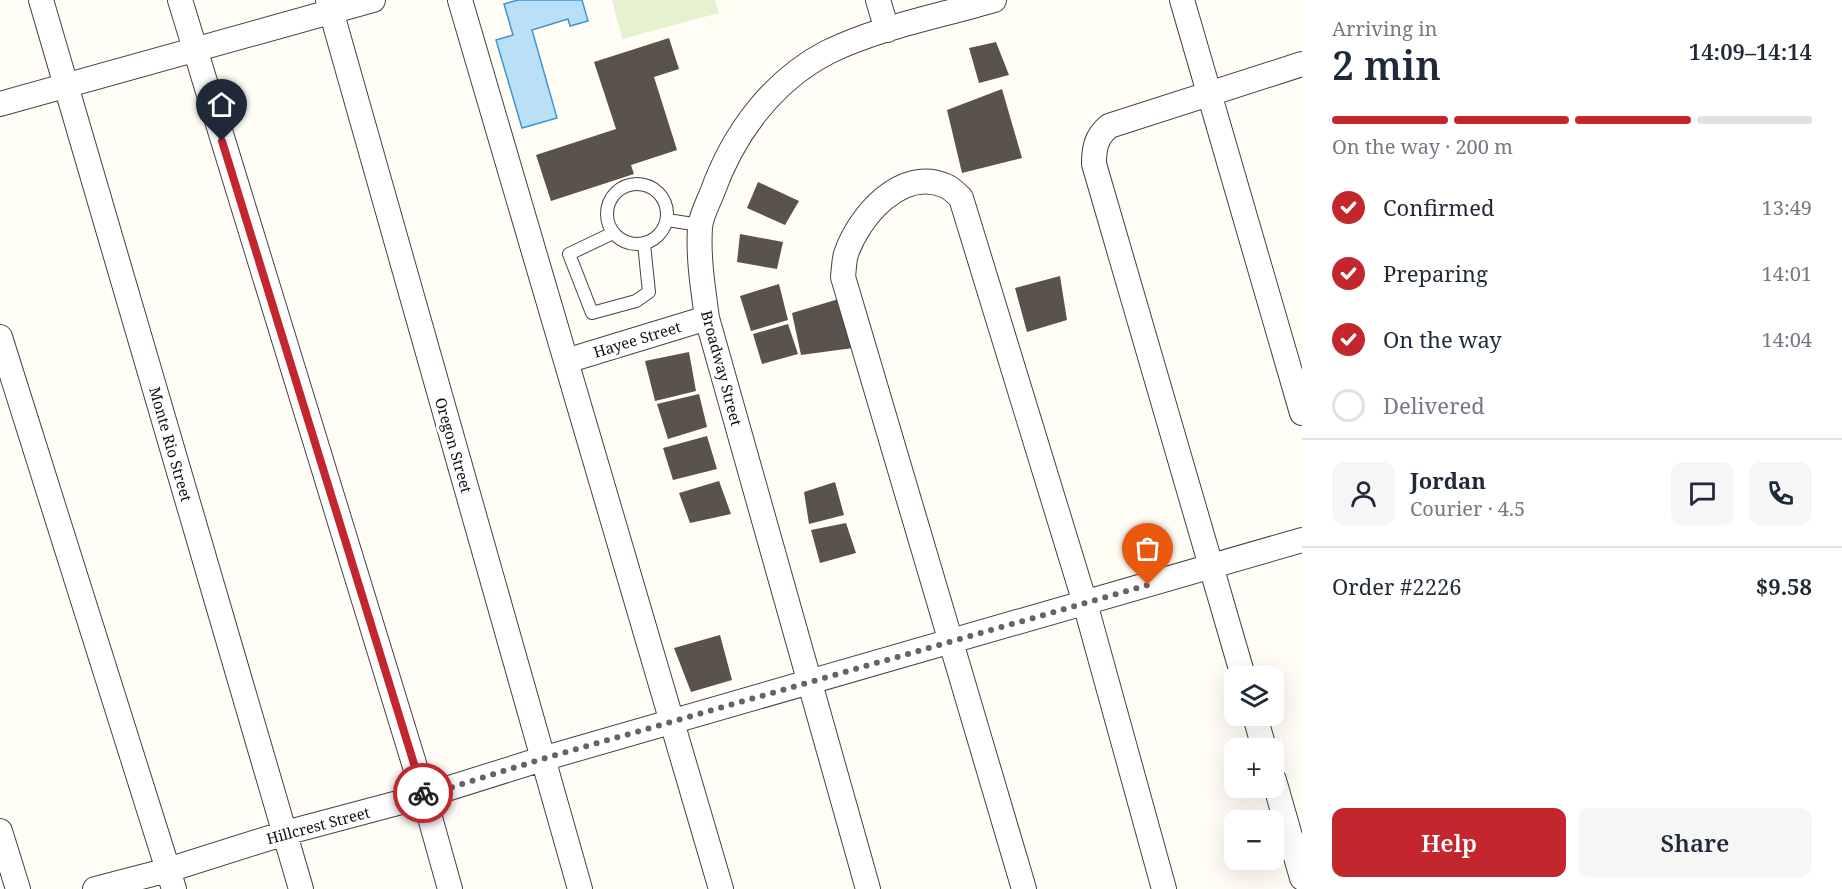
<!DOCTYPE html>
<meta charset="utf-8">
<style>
body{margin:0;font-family:"Noto Serif",serif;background:#f6f6f7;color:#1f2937;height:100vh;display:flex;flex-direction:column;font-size:22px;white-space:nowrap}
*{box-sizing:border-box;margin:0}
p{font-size:20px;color:#747a83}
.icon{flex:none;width:33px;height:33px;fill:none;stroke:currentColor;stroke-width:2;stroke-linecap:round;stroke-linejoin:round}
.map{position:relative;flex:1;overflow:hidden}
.panel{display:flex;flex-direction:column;background:#fff;width:540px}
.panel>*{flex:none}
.fabs{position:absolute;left:1224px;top:666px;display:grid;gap:12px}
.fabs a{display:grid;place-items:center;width:60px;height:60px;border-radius:12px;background:#fff;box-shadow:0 6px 24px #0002;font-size:30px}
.pin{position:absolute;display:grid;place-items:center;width:51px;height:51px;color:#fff;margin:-62px -26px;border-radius:50% 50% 50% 0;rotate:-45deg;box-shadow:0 0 6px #0007}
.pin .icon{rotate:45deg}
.courier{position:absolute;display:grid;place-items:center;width:60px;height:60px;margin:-30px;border:4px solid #c4262e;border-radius:50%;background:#fff;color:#222;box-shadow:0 2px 8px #0007}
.headline em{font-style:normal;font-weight:600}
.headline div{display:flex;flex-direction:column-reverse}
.headline{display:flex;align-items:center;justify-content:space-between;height:102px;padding:0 30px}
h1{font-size:39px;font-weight:600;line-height:45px}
.bar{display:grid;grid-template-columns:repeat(4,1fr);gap:9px 6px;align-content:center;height:72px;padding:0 30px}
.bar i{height:8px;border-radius:4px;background:#e0e1e3}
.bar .active{background:#c4262e}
.bar p{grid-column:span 4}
.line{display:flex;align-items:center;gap:15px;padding:0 30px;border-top:2px solid #e0e1e3}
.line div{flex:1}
.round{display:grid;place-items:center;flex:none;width:63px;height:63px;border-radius:12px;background:#f6f6f7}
ol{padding:0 30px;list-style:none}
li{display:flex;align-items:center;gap:18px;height:66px}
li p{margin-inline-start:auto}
li .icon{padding:6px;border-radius:50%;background:#c4262e;color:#fff;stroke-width:4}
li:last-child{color:#747a83}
li i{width:33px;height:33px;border:3px solid #e0e1e3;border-radius:50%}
.cta{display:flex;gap:12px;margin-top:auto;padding:12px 30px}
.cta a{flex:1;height:69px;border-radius:12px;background:#c4262e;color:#fff;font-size:24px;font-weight:600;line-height:69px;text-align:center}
.cta a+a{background:#f6f6f7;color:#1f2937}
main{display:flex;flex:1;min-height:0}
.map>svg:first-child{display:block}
</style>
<main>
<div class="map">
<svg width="1302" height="889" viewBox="0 0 1302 889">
<rect width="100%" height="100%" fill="#fffdf5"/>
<path fill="#e6f2cf" d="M612 0H715L719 13 622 39Z"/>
<path fill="#b9e0f7" stroke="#3f96cf" stroke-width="1.5" d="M518 0H582L588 21 570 26 568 19 532 30 557 118 522 128 496 40 513 35 504 4Z"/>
<path fill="#5a524d" d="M669 38 679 69 654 77 677 150 631 165 634 174 551 201 536 155 616 129 594 62Z
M996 42 1009 75 979 83 969 48Z
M1002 89 1022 158 962 173 947 110Z
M758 182 799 201 785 225 747 208Z
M740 234 783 242 777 269 737 262Z
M1060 276 1067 320 1027 332 1015 288Z
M779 284 788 320 751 331 740 296Z
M842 298 853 348 801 355 792 313Z
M788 324 798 354 762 364 753 334Z
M689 352 696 391 655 401 645 361Z
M699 394 707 427 668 439 657 404Z
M707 436 717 469 673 480 663 448Z
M719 481 731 514 690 523 679 493Z
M835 482 844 515 809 524 804 492Z
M846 523 856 553 820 563 811 530Z
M720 635 732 680 691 692 674 648Z"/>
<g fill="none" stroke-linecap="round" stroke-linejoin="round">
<defs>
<path id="lane" d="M607 214a30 30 0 1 1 60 0a30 30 0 1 1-60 0Z
M667 220 700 225
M613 233 569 254 592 313 636 301 649 292 644 244"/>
<path id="street" d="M41 0 301 889
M180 0 424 796 450 889
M328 0 580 889
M460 0 721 889
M878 0 887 30
M1182 0 1302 413
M0 104 373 0
M0 337 174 889
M566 361 707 318
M1243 676 1094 164C1094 148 1096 137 1109 126L1302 64
M1255 716 1264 748
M1274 780 1302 878
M0 831 18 889
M95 889 168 870 285 833 424 796 542 759 1302 540
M868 889 707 318C703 288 698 258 700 227 701 216 708 203 712 193 733 134 772 81 828 52 879 27 940 16 994 0
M1024 889 843 277C844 269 844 260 846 254 859 216 902 166 946 186 951 188 957 194 961 198L1085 603 1164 889"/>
</defs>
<use href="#lane" stroke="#444" stroke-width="14"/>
<use href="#street" stroke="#444" stroke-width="26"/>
<use href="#lane" stroke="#fff" stroke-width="12"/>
<use href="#street" stroke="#fff" stroke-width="24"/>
</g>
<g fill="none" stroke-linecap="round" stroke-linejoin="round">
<path stroke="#646461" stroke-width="6" stroke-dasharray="0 10.8" d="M423 793 424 796 542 759 1148 585"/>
<path stroke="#c4262e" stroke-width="8" d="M222 141 423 793"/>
</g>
<g text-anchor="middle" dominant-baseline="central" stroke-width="6" stroke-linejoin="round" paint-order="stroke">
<g font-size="15" fill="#111" stroke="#fff">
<text transform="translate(637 339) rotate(-17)">Hayee Street</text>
<text transform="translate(722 368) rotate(75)">Broadway Street</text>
<text transform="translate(171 444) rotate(74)">Monte Rio Street</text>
<text transform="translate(454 445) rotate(74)">Oregon Street</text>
<text transform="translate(318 825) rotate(-15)">Hillcrest Street</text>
</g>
</g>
</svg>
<div class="fabs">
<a><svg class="icon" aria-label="layers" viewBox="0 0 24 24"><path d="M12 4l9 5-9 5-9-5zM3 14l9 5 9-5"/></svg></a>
<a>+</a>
<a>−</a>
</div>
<div class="pin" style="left:1148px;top:585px;background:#ea580c"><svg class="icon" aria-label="bag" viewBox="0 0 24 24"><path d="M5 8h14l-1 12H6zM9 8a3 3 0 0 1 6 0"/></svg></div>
<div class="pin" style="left:222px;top:141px;background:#1f2937"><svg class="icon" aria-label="home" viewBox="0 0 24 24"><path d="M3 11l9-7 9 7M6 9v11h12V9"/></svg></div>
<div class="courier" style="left:423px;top:793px"><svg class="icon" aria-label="bike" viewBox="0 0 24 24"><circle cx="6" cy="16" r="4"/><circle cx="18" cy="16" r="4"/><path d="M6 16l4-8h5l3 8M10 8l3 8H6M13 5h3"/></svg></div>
</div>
<section class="panel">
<div class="headline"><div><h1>2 min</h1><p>Arriving in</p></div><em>14:09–14:14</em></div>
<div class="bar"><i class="active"></i><i class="active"></i><i class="active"></i><i></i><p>On the way · 200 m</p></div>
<ol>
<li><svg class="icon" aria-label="check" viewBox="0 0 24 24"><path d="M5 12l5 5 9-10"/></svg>Confirmed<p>13:49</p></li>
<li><svg class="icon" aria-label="check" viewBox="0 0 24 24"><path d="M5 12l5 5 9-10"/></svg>Preparing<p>14:01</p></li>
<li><svg class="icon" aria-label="check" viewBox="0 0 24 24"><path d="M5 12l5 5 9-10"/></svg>On the way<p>14:04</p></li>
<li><i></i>Delivered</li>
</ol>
<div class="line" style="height:108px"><a class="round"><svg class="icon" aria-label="person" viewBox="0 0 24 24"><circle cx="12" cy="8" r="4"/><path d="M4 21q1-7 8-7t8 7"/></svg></a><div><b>Jordan</b><p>Courier · 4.5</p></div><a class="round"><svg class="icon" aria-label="chat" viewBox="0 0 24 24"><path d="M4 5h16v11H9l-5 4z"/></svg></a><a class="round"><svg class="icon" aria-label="phone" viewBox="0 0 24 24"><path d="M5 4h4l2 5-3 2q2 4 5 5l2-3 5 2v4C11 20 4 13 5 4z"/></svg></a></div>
<div class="line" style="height:78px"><div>Order #2226</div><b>$9.58</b></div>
<div class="cta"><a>Help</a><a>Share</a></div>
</section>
</main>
